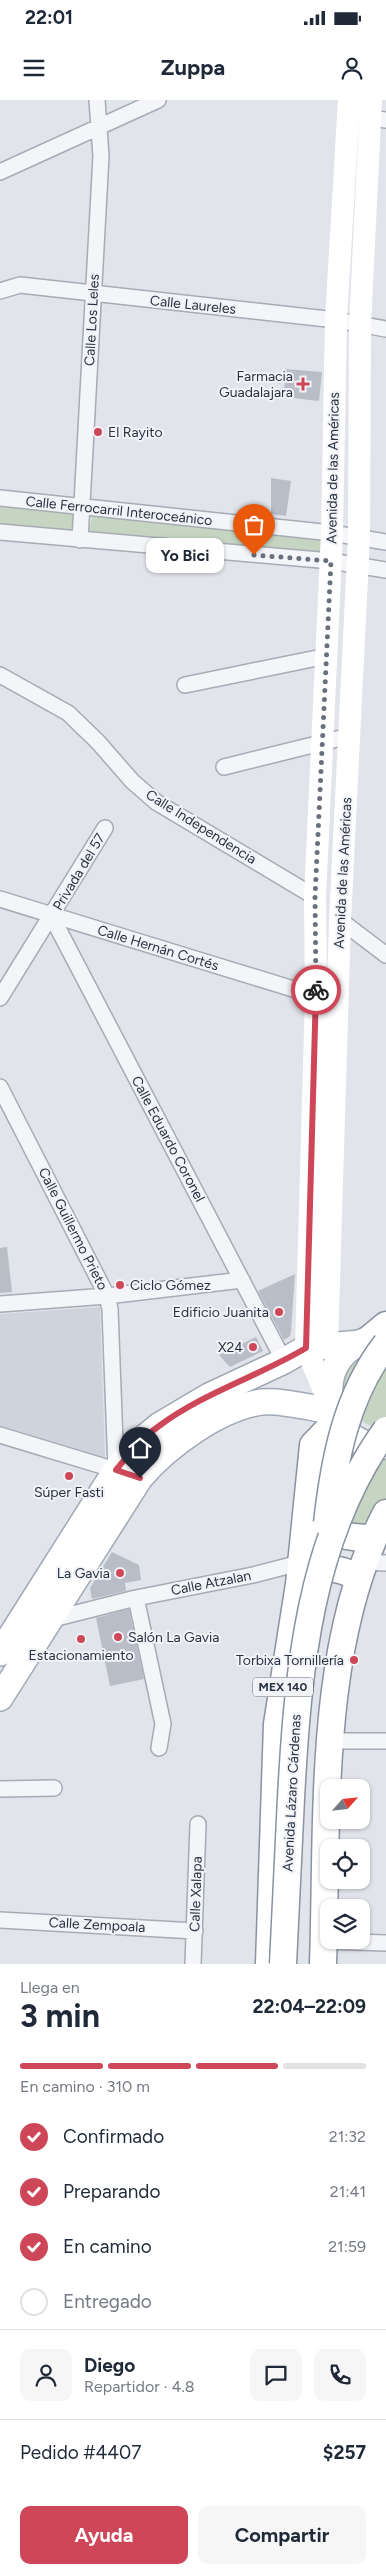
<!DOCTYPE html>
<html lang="es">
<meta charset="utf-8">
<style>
body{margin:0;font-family:Figtree,sans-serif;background:#f6f6f7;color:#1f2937;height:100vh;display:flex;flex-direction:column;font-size:19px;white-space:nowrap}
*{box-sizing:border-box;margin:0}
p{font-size:16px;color:#747a83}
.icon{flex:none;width:28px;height:28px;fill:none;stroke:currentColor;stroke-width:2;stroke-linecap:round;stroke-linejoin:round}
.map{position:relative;height:1864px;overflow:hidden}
.sheet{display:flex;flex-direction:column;background:#fff;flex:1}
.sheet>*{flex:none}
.needle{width:32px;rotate:63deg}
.fabs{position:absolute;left:320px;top:1679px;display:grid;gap:10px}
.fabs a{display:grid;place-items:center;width:50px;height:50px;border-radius:10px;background:#fff;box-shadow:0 1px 4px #0004;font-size:25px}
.pin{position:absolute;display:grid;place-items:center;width:42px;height:42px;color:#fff;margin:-51px -21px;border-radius:50% 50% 50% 0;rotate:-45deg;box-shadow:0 0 5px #0007}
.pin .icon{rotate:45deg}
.courier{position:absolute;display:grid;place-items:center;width:50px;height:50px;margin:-25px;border:4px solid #ce4759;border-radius:50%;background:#fff;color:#222;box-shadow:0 1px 6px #0007}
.bubble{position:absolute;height:35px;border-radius:10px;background:#fff;box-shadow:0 1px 4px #0004;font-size:16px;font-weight:700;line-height:35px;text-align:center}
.headline em{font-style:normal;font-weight:700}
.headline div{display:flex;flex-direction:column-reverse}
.headline{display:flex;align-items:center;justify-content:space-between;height:85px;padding:0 20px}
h1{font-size:32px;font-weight:700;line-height:38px}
.bar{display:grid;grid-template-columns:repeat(4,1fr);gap:8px 5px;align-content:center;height:60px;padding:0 20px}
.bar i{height:6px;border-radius:4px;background:#e0e1e3}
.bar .active{background:#ce4759}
.bar p{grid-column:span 4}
.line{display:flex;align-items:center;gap:12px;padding:0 20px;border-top:1px solid #e0e1e3}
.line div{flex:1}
.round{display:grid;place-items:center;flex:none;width:52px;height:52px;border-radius:10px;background:#f6f6f7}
ol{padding:0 20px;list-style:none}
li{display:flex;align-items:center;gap:15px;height:55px}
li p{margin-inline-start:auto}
li .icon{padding:5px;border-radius:50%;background:#ce4759;color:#fff;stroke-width:4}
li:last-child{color:#747a83}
li i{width:28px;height:28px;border:2px solid #e0e1e3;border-radius:50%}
.primary-button{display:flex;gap:10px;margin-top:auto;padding:10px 20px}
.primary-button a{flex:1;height:58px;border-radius:10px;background:#ce4759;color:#fff;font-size:20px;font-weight:700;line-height:58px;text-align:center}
.primary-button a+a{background:#f6f6f7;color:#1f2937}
.status{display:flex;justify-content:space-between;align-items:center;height:35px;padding:0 25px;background:#fff;direction:ltr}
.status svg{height:14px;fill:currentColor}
header{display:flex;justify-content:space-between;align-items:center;height:65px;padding:0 20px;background:#fff;font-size:22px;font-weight:700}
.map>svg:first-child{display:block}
</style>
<div class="status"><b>22:01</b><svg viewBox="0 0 49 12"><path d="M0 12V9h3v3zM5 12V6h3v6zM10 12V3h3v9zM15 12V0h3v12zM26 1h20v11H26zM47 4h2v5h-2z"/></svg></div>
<header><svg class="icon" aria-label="menu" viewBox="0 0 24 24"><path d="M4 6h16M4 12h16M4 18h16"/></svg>Zuppa<svg class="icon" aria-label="person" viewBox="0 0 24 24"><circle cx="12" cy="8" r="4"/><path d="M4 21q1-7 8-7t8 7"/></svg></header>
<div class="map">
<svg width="386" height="1864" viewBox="0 0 386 1864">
<rect width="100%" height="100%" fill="#e1e4ea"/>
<path fill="#cfd3dc" d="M100 1207 105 1358 0 1326V1214Z"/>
<path fill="#c6d4c2" d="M0 404 77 410 75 432 0 425Z
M92 416 327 435 326 453 89 434Z
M386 1248V1329C357 1327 334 1300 347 1271 350 1266 354 1259 359 1256 366 1252 378 1251 386 1248Z
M386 1339V1398L370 1431 351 1433 317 1340Z"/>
<path fill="#b8bdc7" d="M285 269 322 272 319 301 284 297Z
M271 378 291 381 286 416 271 414Z
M7 1147 12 1192 0 1193V1148Z
M295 1174 291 1231 290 1236 284 1240 258 1191Z
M256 1237 263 1251 230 1267 219 1255Z
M112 1452 139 1465 141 1480 125 1483 126 1491 92 1499 90 1488Z
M129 1509 144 1579 110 1586 96 1518Z"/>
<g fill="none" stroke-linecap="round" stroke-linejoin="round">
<defs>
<path id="minor" d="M370 18 386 20
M0 72 158 0
M0 191 20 185 336 220 386 229
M0 398 332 433 386 442
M0 432 331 461 386 470
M80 440 101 56 97 0
M0 575 68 613 98 642 132 681 156 702 315 797
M185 585 327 556
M224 667 349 636
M0 799 316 896
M52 817 284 1261
M340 820 386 855
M0 898 105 728
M0 987 107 1196 110 1209 116 1370
M0 1204 107 1196 242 1180
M0 1335 122 1372
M364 1462 386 1463
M136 1498 163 1624 159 1648
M49 1520 136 1498 253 1475 307 1461
M330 1641H386
M0 1689 54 1688
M0 1820 195 1831
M323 1841 386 1843
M193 1864 198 1724"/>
<path id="primary" d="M364 1241C307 1262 326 1350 386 1346
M0 1553 116 1370 139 1342 160 1325 209 1296 284 1261 306 1248 360 1243
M0 1598 140 1378C167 1346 219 1308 262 1302 281 1300 311 1308 331 1311"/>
<path id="trunk" d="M369 1239 386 1225
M316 1419C330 1436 352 1438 373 1438
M303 1480C321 1464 339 1467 359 1478
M269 1864 277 1624 299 1484 313 1345 336 1321
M323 1864C328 1719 317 1544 386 1413"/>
</defs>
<use href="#minor" stroke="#a6abb4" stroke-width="18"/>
<use href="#primary" stroke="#a0a9b6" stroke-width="28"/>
<use href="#trunk" stroke="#8992a1" stroke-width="29"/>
<use href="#minor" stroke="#f4f5f8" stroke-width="15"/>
<path stroke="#fff" stroke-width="22" d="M327 1246 340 820 359 438 360 226 371 0
M329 1302 306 1248 316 896 315 797 332 433 336 220 349 0"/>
<use href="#primary" stroke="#fff" stroke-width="25"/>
<use href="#trunk" stroke="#fff" stroke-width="26"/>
<defs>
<path id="trunk-bridge" d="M327 1423C334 1361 346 1295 386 1244
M283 1864C286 1809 288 1753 291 1698 298 1570 309 1437 386 1330"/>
</defs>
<use href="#trunk-bridge" stroke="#8992a1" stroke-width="29" stroke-linecap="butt"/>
<use href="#trunk-bridge" stroke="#fff" stroke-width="26"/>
</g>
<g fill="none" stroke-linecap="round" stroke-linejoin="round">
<path stroke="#69707d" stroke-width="5" stroke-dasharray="0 9" d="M254 455 331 461 315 797 316 890"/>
<path stroke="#ce4759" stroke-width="6" d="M140 1378 116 1370C129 1354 142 1338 159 1326 203 1293 259 1276 306 1248L316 890"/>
</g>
<g fill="#ce4759" stroke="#f1f3f7" stroke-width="2">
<path d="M300.5 276.5h5v5h5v5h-5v5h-5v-5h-5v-5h5z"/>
<circle cx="98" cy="332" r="5"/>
<circle cx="120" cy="1185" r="5"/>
<circle cx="279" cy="1212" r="5"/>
<circle cx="253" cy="1247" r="5"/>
<circle cx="69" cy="1376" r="5"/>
<circle cx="120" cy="1473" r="5"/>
<circle cx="118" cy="1537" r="5"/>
<circle cx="81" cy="1539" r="5"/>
<circle cx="354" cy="1560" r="5"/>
</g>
<g text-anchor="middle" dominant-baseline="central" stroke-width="4" stroke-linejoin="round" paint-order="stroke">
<rect fill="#f1f3f7" stroke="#656c78" stroke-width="1" x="253" y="1577.5" width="60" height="19" rx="4"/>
<g font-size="12" font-weight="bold" fill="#293242">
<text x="283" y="1587">MEX 140</text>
</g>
<g font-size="14" fill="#293242" stroke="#f1f3f7">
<text transform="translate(193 205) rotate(6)">Calle Laureles</text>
<text transform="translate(92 220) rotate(-87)">Calle Los Leles</text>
<text transform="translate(333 368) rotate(-89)">Avenida de las Américas</text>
<text transform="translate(119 411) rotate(6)">Calle Ferrocarril Interoceánico</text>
<text transform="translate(201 727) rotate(32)">Calle Independencia</text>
<text transform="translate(79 772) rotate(-59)">Privada del 57</text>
<text transform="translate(343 773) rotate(-87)">Avenida de las Américas</text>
<text transform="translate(158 848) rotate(17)">Calle Hernán Cortés</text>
<text transform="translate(168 1039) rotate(62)">Calle Eduardo Coronel</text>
<text transform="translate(73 1129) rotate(63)">Calle Guillermo Prieto</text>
<text transform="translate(211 1483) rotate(-11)">Calle Atzalan</text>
<text transform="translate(292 1693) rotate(-87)">Avenida Lázaro Cárdenas</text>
<text transform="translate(196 1794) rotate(-88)">Calle Xalapa</text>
<text transform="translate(97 1825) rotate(3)">Calle Zempoala</text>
</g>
<g font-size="14" fill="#293242" stroke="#f1f3f7" text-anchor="end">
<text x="293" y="276">Farmacia<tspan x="293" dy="16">Guadalajara</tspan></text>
<text x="108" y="332" text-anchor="start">El Rayito</text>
<text x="130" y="1185" text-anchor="start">Ciclo Gómez</text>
<text x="269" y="1212">Edificio Juanita</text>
<text x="243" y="1247">X24</text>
<text x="69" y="1392" text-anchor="middle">Súper Fasti</text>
<text x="110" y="1473">La Gavia</text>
<text x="128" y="1537" text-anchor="start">Salón La Gavia</text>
<text x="81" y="1555" text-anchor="middle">Estacionamiento</text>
<text x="344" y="1560">Torbixa Tornillería</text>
</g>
</g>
</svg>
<div class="fabs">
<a><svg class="needle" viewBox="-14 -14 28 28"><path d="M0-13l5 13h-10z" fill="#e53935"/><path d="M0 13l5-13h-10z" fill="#747a83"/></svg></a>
<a><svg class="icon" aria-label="locate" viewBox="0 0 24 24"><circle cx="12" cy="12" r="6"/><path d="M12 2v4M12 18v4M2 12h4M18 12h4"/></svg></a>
<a><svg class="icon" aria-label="layers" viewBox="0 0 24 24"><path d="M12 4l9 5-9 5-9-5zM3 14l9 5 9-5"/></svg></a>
</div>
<div class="pin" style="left:254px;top:455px;background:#ea580c"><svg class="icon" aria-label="bag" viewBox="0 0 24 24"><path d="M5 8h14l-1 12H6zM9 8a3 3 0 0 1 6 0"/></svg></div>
<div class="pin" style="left:140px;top:1378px;background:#1f2937"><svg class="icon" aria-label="home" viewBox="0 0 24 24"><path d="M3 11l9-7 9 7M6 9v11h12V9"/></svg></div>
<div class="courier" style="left:316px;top:890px"><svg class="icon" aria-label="bike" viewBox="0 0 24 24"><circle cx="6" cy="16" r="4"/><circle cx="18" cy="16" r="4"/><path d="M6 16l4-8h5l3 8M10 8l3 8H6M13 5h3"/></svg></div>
<div class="bubble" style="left:146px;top:438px;width:78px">Yo Bici</div>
</div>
<section class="sheet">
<div class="headline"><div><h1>3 min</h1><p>Llega en</p></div><em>22:04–22:09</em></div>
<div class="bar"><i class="active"></i><i class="active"></i><i class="active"></i><i></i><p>En camino · 310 m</p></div>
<ol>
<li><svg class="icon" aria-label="check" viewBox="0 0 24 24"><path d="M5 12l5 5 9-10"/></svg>Confirmado<p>21:32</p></li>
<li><svg class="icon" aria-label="check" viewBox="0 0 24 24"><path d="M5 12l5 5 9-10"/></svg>Preparando<p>21:41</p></li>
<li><svg class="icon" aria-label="check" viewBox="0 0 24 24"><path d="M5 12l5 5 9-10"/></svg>En camino<p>21:59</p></li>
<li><i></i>Entregado</li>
</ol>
<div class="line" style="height:90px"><a class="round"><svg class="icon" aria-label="person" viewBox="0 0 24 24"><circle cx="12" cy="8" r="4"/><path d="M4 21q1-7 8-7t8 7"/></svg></a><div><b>Diego</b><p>Repartidor · 4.8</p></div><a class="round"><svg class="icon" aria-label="chat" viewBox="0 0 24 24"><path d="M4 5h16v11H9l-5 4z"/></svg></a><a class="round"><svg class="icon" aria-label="phone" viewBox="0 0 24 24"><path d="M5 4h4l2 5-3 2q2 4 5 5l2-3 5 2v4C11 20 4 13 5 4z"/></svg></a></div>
<div class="line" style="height:65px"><div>Pedido #4407</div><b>$257</b></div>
<div class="primary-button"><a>Ayuda</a><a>Compartir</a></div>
</section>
